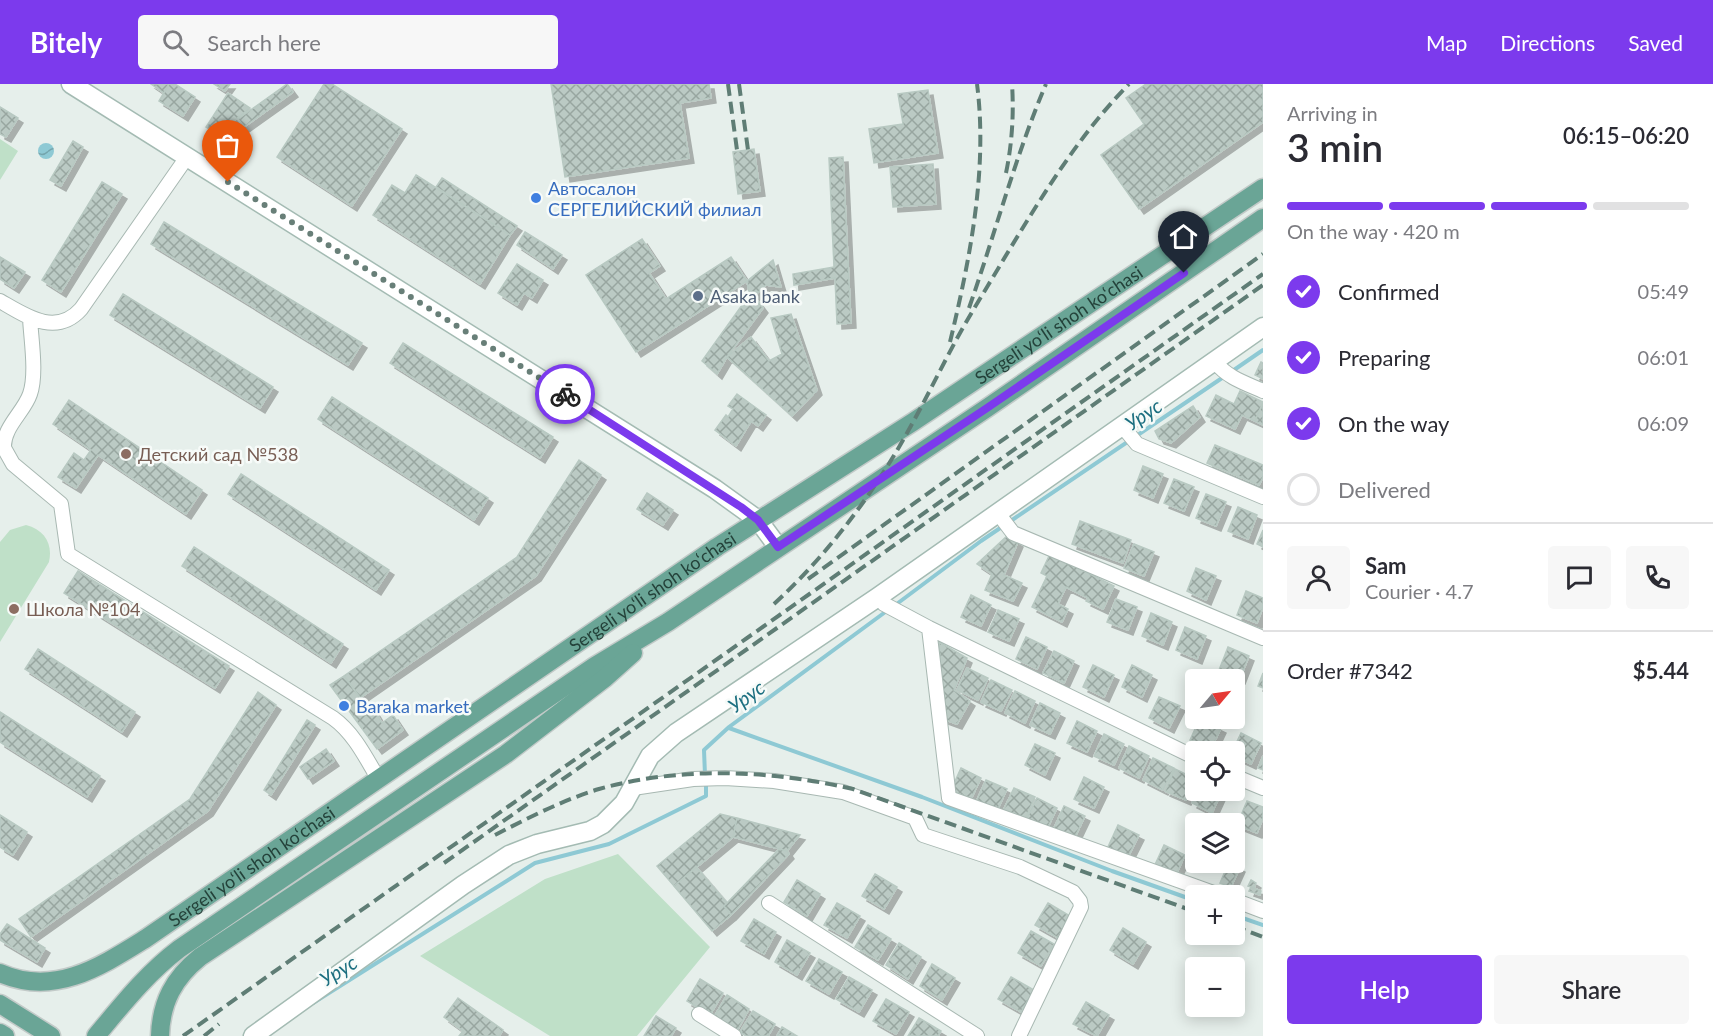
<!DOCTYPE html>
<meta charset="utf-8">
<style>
body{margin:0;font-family:Lato,sans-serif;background:#f7f7f7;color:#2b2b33;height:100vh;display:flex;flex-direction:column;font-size:22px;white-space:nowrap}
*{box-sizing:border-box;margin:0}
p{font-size:20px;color:#7c7c81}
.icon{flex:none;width:33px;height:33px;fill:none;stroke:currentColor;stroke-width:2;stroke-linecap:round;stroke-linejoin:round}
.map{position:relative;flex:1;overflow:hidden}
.sheet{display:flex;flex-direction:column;background:#fff;width:450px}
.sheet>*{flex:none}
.needle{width:39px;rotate:61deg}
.buttons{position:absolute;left:1185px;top:585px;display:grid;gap:12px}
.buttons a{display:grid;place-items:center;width:60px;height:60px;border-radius:6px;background:#fff;box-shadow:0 3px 15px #0003;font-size:30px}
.pin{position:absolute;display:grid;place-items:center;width:51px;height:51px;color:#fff;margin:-62px -26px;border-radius:50% 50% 50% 0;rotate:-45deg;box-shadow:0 0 6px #0007}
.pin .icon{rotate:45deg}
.courier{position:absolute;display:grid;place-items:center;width:60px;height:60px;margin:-30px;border:4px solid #7c3aed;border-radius:50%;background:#fff;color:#222;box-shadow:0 2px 8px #0007}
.head em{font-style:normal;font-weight:600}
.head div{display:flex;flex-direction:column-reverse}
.head{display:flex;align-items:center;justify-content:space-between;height:102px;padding:0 24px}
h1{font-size:39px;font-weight:600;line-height:45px}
.bar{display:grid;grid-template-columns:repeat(4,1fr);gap:9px 6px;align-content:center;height:72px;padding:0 24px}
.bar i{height:8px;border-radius:4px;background:#e1e1e2}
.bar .on{background:#7c3aed}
.bar p{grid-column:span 4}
.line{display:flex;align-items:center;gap:15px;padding:0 24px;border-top:2px solid #e1e1e2}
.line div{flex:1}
.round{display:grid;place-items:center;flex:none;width:63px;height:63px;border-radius:6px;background:#f7f7f7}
ol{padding:0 24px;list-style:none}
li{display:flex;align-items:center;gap:18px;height:66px}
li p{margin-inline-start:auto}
li .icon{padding:6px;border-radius:50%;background:#7c3aed;color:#fff;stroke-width:4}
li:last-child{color:#7c7c81}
li i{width:33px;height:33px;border:3px solid #e1e1e2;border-radius:50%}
.action{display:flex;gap:12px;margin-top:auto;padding:12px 24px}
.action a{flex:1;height:69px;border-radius:6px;background:#7c3aed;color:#fff;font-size:24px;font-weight:600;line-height:69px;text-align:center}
.action a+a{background:#f7f7f7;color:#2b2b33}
header{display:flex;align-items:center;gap:36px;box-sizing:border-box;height:84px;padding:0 30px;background:#7c3aed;color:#fff}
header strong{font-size:28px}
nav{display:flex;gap:33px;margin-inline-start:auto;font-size:21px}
.search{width:420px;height:54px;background:#f7f7f7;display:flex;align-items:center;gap:15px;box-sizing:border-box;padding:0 21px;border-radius:6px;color:#7c7c81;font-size:22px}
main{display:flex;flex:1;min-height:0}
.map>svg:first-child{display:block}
</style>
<header>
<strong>Bitely</strong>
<div class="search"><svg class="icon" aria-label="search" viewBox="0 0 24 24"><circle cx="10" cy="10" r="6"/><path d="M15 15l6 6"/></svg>Search here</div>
<nav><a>Map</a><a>Directions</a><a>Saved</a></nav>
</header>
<main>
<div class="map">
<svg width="1263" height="952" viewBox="0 0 1263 952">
<defs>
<pattern id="water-waves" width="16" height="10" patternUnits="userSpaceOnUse" patternTransform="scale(1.5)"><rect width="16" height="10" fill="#8ec9d4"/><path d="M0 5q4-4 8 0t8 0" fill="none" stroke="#74a5ad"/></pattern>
<pattern id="building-cross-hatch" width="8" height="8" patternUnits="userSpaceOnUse" patternTransform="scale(1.5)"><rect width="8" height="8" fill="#bbcac4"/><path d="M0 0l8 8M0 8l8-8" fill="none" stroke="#98a6a0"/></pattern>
<filter id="shadow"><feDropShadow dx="5" dy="5" stdDeviation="0" flood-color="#0004"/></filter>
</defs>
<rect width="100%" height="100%" fill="#e6efeb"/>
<path fill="#bfe0c8" d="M0 55 18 67 0 96Z
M26 441C45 446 53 460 49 478L0 558V458L10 446Z
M618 770 710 863 637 952H550L420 872 545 795Z"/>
<path fill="url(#water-waves)" d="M38 67a8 8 0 1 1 16 0a8 8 0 1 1-16 0Z"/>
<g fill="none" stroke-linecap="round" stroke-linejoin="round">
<path stroke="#8ec9d4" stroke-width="4" d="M1231 288 1263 266
M894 522 981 457 1225 292
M729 644 922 713 1112 787 1196 817
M705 691 704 666 729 643 888 526
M1234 831 1263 841
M313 919 535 779 609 760 706 712V699"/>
</g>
<path fill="url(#building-cross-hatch)" stroke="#b8c9c2" stroke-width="1.5" filter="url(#shadow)" d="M151 0H169L164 9Z
M169 0H175L195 13 183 32 159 17Z
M214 0H230L225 7Z
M287 0 293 8 244 43 238 35Z
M324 0H332L402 45 352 122 277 73Z
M551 0H709L711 14 680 19 689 74 565 93Z
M1146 0H1263V38L1139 125 1101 71 1144 40 1126 14Z
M928 6 938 69 874 79 869 45 903 40 898 10Z
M228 9 250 24 217 50 206 43Z
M0 23 18 34 6 53 0 50Z
M73 57 83 63 61 102 50 96Z
M754 65 760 107 738 110 733 68Z
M843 73 851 239 837 240 835 194 794 201 793 190 834 183 829 74Z
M933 80 936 120 893 123 890 83Z
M416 91 510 151 480 200 373 131 392 101 405 109Z
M442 94 517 142 510 151 436 103Z
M102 98 122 110 61 208 42 196Z
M164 138 362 259 348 281 151 160Z
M525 148 562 171 553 185 517 161Z
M642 155 660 182 649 189 666 215 731 173 747 197 636 268 586 191Z
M0 173 25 188 14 204 0 195Z
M773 176 781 203 766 201 754 212 763 224 727 273 717 290 702 277 745 217 749 209 747 197Z
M517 180 543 196 532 214 524 209 517 221 498 209Z
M123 210 273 303 260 324 110 231Z
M791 230 817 306 792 332 727 273 751 253 769 277 782 270 771 234Z
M403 259 553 353 540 374 390 279Z
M1261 278 1263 279V295L1255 291Z
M1240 307 1263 318 1255 337 1242 331 1235 345 1206 332 1216 311 1234 320Z
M737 310 766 331 758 342 751 337 736 362 715 346 726 331 728 333 733 325 728 322Z
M332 313 488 414 474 436 318 335Z
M69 316 202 406 186 430 98 371 76 404 58 393 74 369 84 376 91 366 53 340Z
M1263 319V341L1255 337Z
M1193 322 1200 333 1171 359 1159 355 1155 347Z
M1215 361 1263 381V393L1259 401 1207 379Z
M579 376 601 391 536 492 360 614 344 592 517 473Z
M1143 382 1163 390 1153 414 1134 406Z
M241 390 389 486 376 506 228 410Z
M1174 395 1194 403 1184 427 1164 419Z
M647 409 673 426 663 441 637 425Z
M1206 410 1226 418 1216 442 1196 434Z
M1238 423 1257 431 1248 455 1228 447Z
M1080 437 1131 456 1123 479 1072 460Z
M1263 446V463L1257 460Z
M1007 452 1018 458 1004 491 1022 499 1013 517 985 506 992 490 977 480Z
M1134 460 1154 468 1144 492 1124 484Z
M194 463 343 560 331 579 182 482Z
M1050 470 1114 502 1103 525 1086 517 1088 514 1066 503 1058 520 1068 525 1062 538 1032 523 1047 492 1041 489Z
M1196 484 1216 492 1206 516 1187 507Z
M78 487 229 582 215 604 64 509Z
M1246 507 1263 514V523L1257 539 1237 531Z
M971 511 991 521 981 542 961 533Z
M1116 515 1137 523 1128 546 1107 538Z
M998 526 1019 535 1009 557 988 548Z
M1151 529 1172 538 1163 561 1142 552Z
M1185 543 1206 552 1197 575 1176 566Z
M1026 553 1047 563 1037 585 1016 575Z
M939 558 967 574 954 606 970 617 957 640 943 635Z
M1228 563 1249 572 1240 595 1219 586Z
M38 565 135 628 122 648 25 585Z
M1054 567 1074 577 1064 599 1043 589Z
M1093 581 1114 591 1104 613 1083 603Z
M1132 581 1152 591 1142 613 1122 603Z
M967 584 988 594 978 616 957 606Z
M1263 589V604L1258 602Z
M344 592 371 628 374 626 382 639 393 631 403 646 377 665 330 601Z
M991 596 1012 606 1001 627 981 618Z
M1015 607 1035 617 1025 639 1005 629Z
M258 608 276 621 208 727 31 853 19 835 190 715Z
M1159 613 1180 622 1169 644 1149 634Z
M1040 619 1060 629 1050 650 1030 641Z
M0 628 100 692 87 713 0 658Z
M1200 634 1221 644 1211 665 1190 656Z
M307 636 315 641 271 711 264 706Z
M1077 637 1097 647 1087 668 1067 659Z
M1241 649 1261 659 1251 680 1234 672V668H1232Z
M1104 650 1124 660 1114 681 1094 672Z
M1035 660 1055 669 1045 691 1025 681Z
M1129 662 1149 672 1139 694 1119 684Z
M326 665 334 677 308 695 300 683Z
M1263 672V686L1258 684Z
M1153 674 1174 684 1163 706 1143 696Z
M961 684 981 694 971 715 951 706Z
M1175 685 1196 695 1186 716 1165 707Z
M1084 693 1104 703 1094 724 1074 715Z
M986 696 1007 705 997 727 976 718Z
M1014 704 1035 713 1025 735 1004 725Z
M1198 706 1222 707 1212 729 1192 719Z
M1037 714 1057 724 1047 745 1026 736Z
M1247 717 1263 723V734L1257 749 1237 741Z
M1064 722 1085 732 1075 753 1054 744Z
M720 730 737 734 733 753 674 802 657 782Z
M0 731 27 748 13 771 0 763Z
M737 734 800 751 787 767 733 753Z
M1118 741 1139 751 1128 773 1108 763Z
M1164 761 1185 771 1175 793 1154 783Z
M779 765 787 767 789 770 731 831 724 822Z
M1229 778 1240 783 1231 803 1220 799Z
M696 783 727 819 724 822 731 831 712 847 674 802Z
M875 790 897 803 884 825 862 812Z
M797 796 820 810 807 832 784 818Z
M1251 796 1256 799 1254 804 1248 802Z
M1251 803 1261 807 1260 811 1249 807Z
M837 819 860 832 847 854 824 841Z
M1048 819 1070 832 1058 854 1035 841Z
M754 835 776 848 764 870 741 857Z
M7 840 45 864 37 878 0 856V850Z
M868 841 891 855 878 876 855 863Z
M1123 844 1146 858 1133 880 1110 866Z
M1031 847 1054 860 1041 882 1018 869Z
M787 856 810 869 797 891 775 878Z
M899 859 921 873 908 895 886 881Z
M819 875 842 888 829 910 806 897Z
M932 880 955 894 942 916 920 902Z
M849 893 872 906 859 928 836 915Z
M1011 893 1034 906 1021 928 998 915Z
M700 895 723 909 710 931 687 917Z
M727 911 749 925 737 947 714 933Z
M458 914 503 946 499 952H459L463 947 444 933Z
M886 915 909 928 896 950 873 937Z
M1086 918 1109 931 1097 952 1073 940Z
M753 927 775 940 768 952H746L740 948Z
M656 932 676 944 671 952H644Z
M919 934 941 947 938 952H908Z
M782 943 797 952H777Z"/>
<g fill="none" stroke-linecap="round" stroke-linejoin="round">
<defs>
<path id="street" d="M0 217C26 232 56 253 81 225L187 73
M30 234C31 255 37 290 30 310 24 328 3 343 4 364L13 380 61 420 68 470 333 634C354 649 366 674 379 696
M1215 278C1228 294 1245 299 1263 307
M1123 343 1137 360 1263 413
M997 428 1013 449 1263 554
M878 513 884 520 929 544 1196 674
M929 544 949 714 1222 812
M1234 692 1263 704
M633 704 693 695 725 694 774 697 843 708 915 734 923 751 1020 783 1073 808 1080 817 1081 823 1019 952
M1234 816 1263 827
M769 819 977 952
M699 930 734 952"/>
<path id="secondary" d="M71 0 715 405 758 436 778 463
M253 952 463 801 509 771 537 760 590 747 603 740 624 719 650 672 676 649 878 513 1263 243"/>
<g id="primary">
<path id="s1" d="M0 889C54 913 100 883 145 855L717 463 913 338 1263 104"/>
<path d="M0 920 51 952"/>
<path d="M0 949 5 952"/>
<path d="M96 952C122 921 146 890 179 865L595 582 668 538 987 324 1263 134"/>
<path d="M160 952C161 918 174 894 200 873L506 670 605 594 633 569"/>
</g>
</defs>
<use href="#street" stroke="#a8b8b2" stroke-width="16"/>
<use href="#secondary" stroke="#a4bbb3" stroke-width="21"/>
<use href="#primary" stroke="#c2cac8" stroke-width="21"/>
<use href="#street" stroke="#fff" stroke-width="14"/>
<use href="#secondary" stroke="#fff" stroke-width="18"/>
<use href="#primary" stroke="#6aa596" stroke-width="18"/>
<path stroke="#5f7d75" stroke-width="4" stroke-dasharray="12 6" stroke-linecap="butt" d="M728 0 737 66
M739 0 748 66
M1006 89C1012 60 1014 30 1012 0
M969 224C995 150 1015 73 1046 0
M950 258C970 175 988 85 977 0
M808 495 1263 170
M774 520C814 483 849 441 879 395 908 352 930 305 954 260 970 230 988 202 1005 173 1042 112 1079 51 1129 0
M495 751C528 734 563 716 599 705 681 682 771 686 853 705L1196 828
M444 779 1263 201
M1234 842 1263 853
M183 952 1263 190
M204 952 219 940"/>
</g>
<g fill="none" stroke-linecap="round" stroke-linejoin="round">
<path stroke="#687f78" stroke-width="6" stroke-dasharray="0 10.8" d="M228 98 565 310"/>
<path stroke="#7c3aed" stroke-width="8" d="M565 310 741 423 758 436 778 463 987 324 1184 189"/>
</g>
<g fill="#3f7fe0" stroke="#f7fbf9" stroke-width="2">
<circle cx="536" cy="114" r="6"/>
<circle cx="344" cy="622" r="6"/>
</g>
<circle fill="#5c6f8a" stroke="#f7fbf9" stroke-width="2" cx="698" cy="212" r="6"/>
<g fill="#8d6e63" stroke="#f7fbf9" stroke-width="2">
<circle cx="126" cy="370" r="6"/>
<circle cx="14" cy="525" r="6"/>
</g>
<g text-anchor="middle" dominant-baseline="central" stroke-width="5" stroke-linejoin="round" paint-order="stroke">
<g font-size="18" fill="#366cbe" stroke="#f7fbf9" text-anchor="start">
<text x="548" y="104">Автосалон<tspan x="548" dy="21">СЕРГЕЛИЙСКИЙ филиал</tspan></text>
<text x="356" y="622">Baraka market</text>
</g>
<g font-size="18" fill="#4e5e75" stroke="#f7fbf9" text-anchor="start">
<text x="710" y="212">Asaka bank</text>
</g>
<g font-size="18" fill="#24423a" stroke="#f7fbf9">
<text stroke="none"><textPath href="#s1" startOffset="1257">Sergeli yo‘li shoh ko‘chasi</textPath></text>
<text stroke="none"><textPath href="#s1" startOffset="771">Sergeli yo‘li shoh ko‘chasi</textPath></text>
<text stroke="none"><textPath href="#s1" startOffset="285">Sergeli yo‘li shoh ko‘chasi</textPath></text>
</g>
<g font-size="18" fill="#785e54" stroke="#f7fbf9" text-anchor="start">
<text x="138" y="370">Детский сад №538</text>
<text x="26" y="525">Школа №104</text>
</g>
<g font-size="20" font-style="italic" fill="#1c6f80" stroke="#f7fbf9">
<text transform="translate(1143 330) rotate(-34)">Урус</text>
<text transform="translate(746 612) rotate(-36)">Урус</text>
<text transform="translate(338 886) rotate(-32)">Урус</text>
</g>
</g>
</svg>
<div class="buttons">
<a><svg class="needle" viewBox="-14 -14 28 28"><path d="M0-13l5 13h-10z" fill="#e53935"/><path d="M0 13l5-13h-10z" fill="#7c7c81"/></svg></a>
<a><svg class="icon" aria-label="locate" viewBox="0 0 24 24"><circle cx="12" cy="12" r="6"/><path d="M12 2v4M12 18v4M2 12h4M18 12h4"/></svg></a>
<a><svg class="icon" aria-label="layers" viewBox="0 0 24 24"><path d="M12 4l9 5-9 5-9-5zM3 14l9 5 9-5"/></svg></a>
<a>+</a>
<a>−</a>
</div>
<div class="pin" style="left:228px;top:98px;background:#ea580c"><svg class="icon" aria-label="bag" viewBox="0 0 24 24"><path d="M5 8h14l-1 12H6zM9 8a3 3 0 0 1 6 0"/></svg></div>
<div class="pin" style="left:1184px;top:189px;background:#1f2937"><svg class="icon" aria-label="home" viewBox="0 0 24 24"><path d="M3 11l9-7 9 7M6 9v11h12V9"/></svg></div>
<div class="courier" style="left:565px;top:310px"><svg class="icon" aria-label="bike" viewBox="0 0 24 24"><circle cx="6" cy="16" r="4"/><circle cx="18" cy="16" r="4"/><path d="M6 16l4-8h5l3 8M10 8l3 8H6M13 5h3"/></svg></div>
</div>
<section class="sheet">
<div class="head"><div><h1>3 min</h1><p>Arriving in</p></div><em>06:15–06:20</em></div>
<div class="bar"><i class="on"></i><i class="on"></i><i class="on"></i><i></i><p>On the way · 420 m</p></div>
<ol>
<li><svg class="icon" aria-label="check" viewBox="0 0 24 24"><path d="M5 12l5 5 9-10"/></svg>Confirmed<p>05:49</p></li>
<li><svg class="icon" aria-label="check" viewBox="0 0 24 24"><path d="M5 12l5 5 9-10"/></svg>Preparing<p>06:01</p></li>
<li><svg class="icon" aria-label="check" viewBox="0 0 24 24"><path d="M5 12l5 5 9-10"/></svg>On the way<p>06:09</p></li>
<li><i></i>Delivered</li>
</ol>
<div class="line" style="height:108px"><a class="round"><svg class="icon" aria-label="person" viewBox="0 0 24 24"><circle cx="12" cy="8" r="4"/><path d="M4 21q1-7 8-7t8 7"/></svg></a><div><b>Sam</b><p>Courier · 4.7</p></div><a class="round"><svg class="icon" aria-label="chat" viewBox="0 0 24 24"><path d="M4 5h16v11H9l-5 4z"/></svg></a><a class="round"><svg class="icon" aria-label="phone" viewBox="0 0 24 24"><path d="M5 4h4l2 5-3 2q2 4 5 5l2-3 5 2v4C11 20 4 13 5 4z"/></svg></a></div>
<div class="line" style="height:78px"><div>Order #7342</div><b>$5.44</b></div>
<div class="action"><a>Help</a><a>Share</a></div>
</section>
</main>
